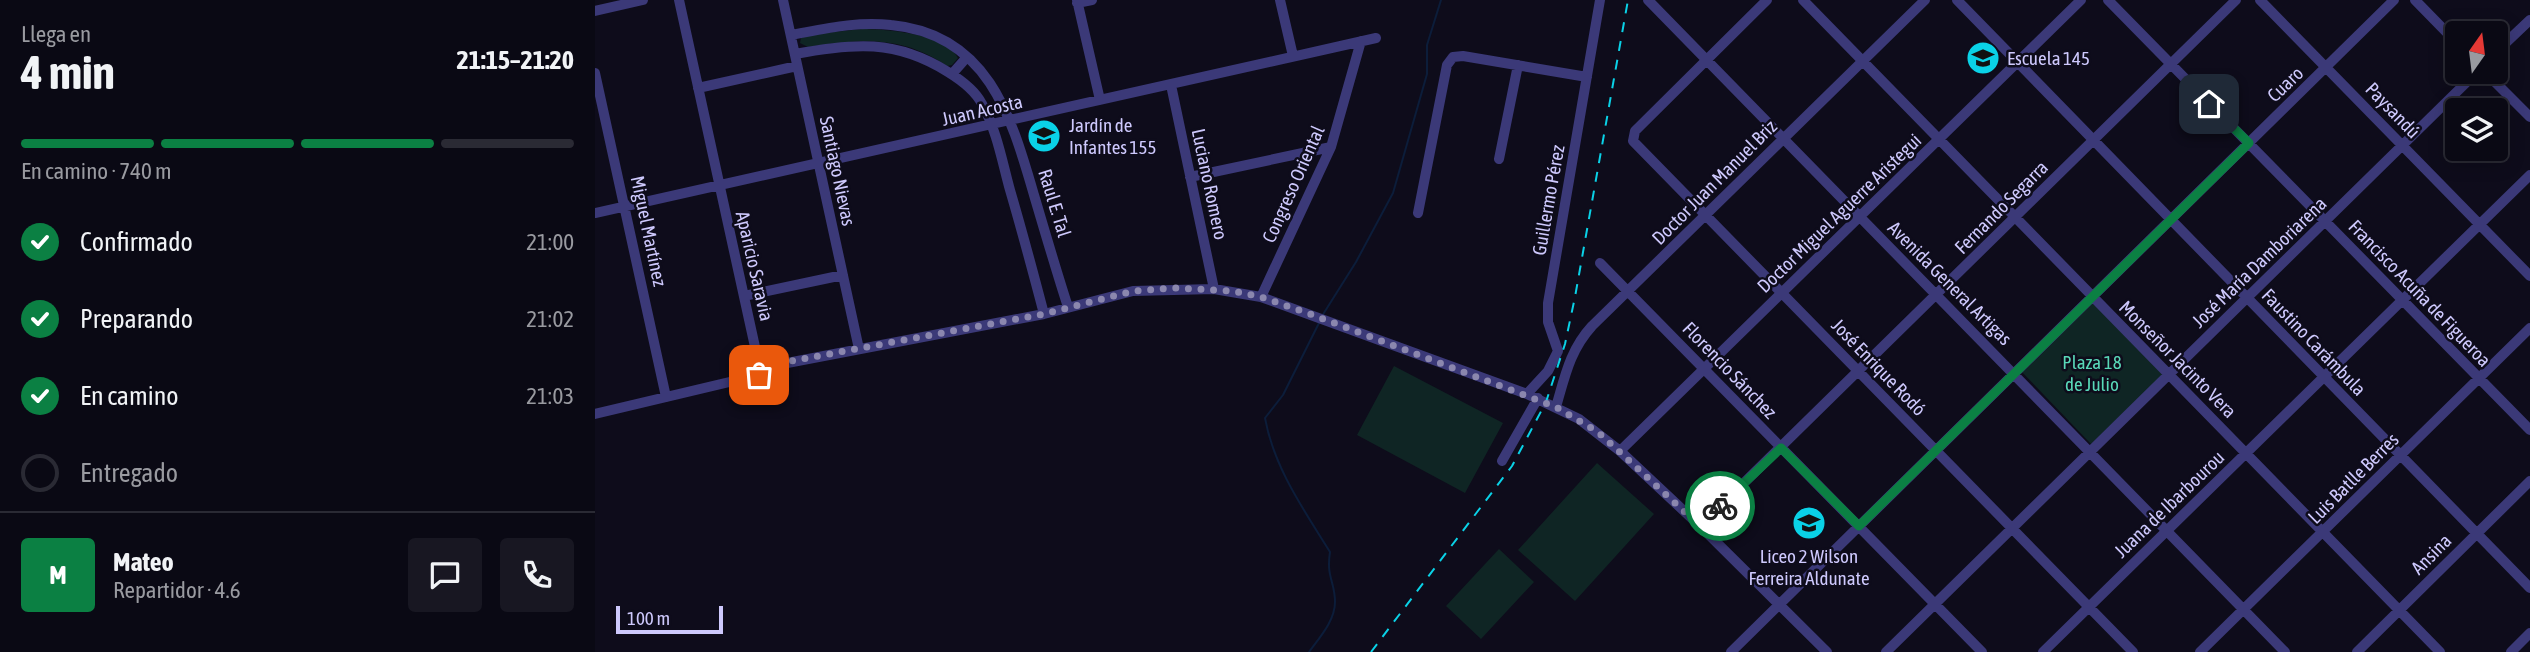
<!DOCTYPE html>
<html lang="es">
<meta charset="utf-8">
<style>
body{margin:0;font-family:"Asap Condensed",sans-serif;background:#181722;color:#f1f3f6;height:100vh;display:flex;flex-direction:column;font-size:26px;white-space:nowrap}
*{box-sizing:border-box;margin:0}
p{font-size:23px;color:#999aa0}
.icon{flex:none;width:38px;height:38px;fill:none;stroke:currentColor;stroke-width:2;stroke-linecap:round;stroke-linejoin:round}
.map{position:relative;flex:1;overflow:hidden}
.drawer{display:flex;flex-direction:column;background:#0a0914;width:595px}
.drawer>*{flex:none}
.needle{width:46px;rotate:14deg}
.buttons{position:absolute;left:1850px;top:21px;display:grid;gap:14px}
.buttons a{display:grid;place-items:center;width:63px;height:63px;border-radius:7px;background:#0a0914;box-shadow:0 4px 18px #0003,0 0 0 2px #2a2a34;font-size:35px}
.scale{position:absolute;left:21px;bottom:18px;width:107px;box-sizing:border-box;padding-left:7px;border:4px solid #cec9fd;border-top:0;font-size:19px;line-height:24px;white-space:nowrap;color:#cec9fd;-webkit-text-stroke:5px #0e0c1b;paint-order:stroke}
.pin{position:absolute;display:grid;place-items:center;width:60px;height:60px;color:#fff;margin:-30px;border-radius:14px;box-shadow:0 4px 10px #0006}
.courier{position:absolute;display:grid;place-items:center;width:70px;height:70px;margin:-35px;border:5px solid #0b8043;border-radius:50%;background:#fff;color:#222;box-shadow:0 2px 9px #0007}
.head em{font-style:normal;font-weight:700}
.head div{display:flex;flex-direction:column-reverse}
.head{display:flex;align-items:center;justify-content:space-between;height:119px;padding:0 21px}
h1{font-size:46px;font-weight:700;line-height:52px}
.bar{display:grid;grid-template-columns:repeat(4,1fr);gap:10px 7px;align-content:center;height:84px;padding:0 21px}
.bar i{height:9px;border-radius:5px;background:#2a2a34}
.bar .selected{background:#0b8043}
.bar p{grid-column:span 4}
.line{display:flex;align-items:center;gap:18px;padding:0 21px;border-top:2px solid #2a2a34}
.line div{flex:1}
.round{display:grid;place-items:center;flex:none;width:74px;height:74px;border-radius:7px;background:#181722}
ol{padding:0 21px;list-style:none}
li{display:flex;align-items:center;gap:21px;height:77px}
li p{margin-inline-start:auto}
li .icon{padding:7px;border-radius:50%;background:#0b8043;color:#fff;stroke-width:4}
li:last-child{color:#999aa0}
li i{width:38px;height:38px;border:4px solid #2a2a34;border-radius:50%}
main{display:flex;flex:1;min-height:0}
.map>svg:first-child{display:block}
</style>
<main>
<section class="drawer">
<div class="head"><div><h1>4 min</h1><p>Llega en</p></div><em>21:15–21:20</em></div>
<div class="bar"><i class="selected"></i><i class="selected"></i><i class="selected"></i><i></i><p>En camino · 740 m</p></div>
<ol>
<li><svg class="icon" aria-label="check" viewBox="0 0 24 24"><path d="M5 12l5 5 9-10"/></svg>Confirmado<p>21:00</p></li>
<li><svg class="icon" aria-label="check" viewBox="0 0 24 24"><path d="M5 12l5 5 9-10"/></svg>Preparando<p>21:02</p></li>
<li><svg class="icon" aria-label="check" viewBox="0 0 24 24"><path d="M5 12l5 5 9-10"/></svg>En camino<p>21:03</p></li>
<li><i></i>Entregado</li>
</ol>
<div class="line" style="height:126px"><b class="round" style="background:#0b8043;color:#fff">M</b><div><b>Mateo</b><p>Repartidor · 4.6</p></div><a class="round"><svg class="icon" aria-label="chat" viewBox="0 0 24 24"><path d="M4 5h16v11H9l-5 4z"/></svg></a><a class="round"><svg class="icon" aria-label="phone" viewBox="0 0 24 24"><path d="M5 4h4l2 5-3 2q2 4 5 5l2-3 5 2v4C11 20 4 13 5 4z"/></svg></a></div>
</section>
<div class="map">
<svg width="1935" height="652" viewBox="0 0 1935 652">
<rect width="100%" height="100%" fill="#0e0c1b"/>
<path fill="#0f2524" d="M267 29C291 29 352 34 363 58L357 65 352 66C307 35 265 39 213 47L205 43 206 38 211 35Z
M1497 302 1568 375 1496 444 1426 371Z
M799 366 908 423 870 493 762 435Z
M1002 463 1059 514 980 601 923 550Z
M904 549 939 582 886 639 851 606Z"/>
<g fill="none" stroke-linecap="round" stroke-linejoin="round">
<path stroke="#0c1d3a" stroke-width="2" d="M727 316 761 262 798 193 832 74V45L846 0
M714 652C724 638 740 621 740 602 740 582 731 577 735 552 709 510 679 468 670 418L688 395 725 321"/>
<path stroke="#3b3978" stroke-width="10" d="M84 0 162 356 175 365 187 364 449 314 538 291 619 289 666 297 932 394 984 419 1025 451 1105 526 1232 652
M188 0 264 349
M482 0 505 100
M685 0 698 56
M1053 0 1690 652
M1172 0 1040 131 1038 141 1538 652
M1208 0 1845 652
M1362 0 1935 588
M1513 0 1935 430
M1665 0 1935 276
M1820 0 1862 43
M482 3 497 0
M0 11 48 0
M196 35C229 29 262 21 296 25 393 34 416 116 439 195 450 232 461 270 473 307
M1900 53 1935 20
M200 54C258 43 301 39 353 72 366 80 380 90 387 104 402 131 407 161 415 190 427 231 438 272 449 314
M1890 72 1935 117
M0 73 71 397
M357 74 372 57
M576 85 619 289
M103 88 202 66
M904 159 923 65
M595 177 736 147
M0 213 781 38
M823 213 852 65 858 57 868 56 992 77
M1005 263 1387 652
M149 296 248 275
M666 297 736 147 766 41
M932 394 953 371 963 351 953 322V303L1005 0
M961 407C970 376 975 350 997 326L1330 0
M0 414 164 375 175 365
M1025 451 1486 0
M907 461 943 398
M1105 526 1641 0
M1136 652 1799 0
M1291 652 1882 72
M1448 652 1935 175
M1605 652 1935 328
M1762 652 1935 481
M1916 652 1935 633"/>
<path stroke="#0ad2e7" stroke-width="2" stroke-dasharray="10 9" stroke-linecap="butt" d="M776 652 917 466 951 402 970 344 980 297 1033 0"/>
</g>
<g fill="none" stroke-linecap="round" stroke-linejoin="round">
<path stroke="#8b87ae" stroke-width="7" stroke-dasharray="0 12.6" d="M164 375 175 365 449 314 538 291 580 288 638 291 666 297 718 315 961 407 1003 432 1105 526 1125 506"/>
<path stroke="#0b8043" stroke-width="9" d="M1125 506 1186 448 1264 526 1654 143 1614 104"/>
</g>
<defs>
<symbol id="school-disc" viewBox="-11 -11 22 22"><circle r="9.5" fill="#0ad2e7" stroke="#0e0c1b"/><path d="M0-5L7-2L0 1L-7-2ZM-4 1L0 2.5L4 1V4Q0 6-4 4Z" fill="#111"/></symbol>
</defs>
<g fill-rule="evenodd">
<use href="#school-disc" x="1369" y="39" width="38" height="38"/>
<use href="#school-disc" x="430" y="117" width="38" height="38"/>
<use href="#school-disc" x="1195" y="504" width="38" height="38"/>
</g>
<g text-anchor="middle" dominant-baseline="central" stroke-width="5" stroke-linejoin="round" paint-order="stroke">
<g font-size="19" fill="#cec9fd" stroke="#0e0c1b" text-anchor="start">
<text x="1412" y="58">Escuela 145</text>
<text x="474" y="125">Jardín de<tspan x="474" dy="22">Infantes 155</tspan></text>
<text x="1214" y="556" text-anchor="middle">Liceo 2 Wilson<tspan x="1214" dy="22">Ferreira Aldunate</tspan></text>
</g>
<g font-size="19" fill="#cec9fd" stroke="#0e0c1b">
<text transform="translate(1690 84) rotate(-44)">Cuaro</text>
<text transform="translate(387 110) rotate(-13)">Juan Acosta</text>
<text transform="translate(1798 110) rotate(46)">Paysandú</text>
<text transform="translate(243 171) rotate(78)">Santiago Nievas</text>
<text transform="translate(1119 182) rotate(-45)">Doctor Juan Manuel Briz</text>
<text transform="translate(615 184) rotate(78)">Luciano Romero</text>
<text transform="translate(698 184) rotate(-66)">Congreso Oriental</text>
<text transform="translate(953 200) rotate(-80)">Guillermo Pérez</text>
<text transform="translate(460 203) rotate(73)">Raul E. Tal</text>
<text transform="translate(1406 207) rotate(-45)">Fernando Segarra</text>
<text transform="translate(1244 213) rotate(-44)">Doctor Miguel Aguerre Aristegui</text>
<text transform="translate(54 231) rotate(78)">Miguel Martínez</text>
<text transform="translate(1664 262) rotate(-44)">José María Damboriarena</text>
<text transform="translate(160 266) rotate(77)">Aparicio Saravia</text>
<text transform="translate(1355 283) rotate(45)">Avenida General Artigas</text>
<text transform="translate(1825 293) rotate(46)">Francisco Acuña de Figueroa</text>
<text transform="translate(1719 342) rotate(46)">Faustino Carámbula</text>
<text transform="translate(1583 359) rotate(45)">Monseñor Jacinto Vera</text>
<text transform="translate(1284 367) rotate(46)">José Enrique Rodó</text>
<text transform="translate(1135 370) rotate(46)">Florencio Sánchez</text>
<text transform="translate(1758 478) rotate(-45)">Luis Batlle Berres</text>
<text transform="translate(1574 504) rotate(-44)">Juana de Ibarbourou</text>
<text transform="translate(1836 554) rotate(-45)">Ansina</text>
</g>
<g font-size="19" fill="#59d8b8" stroke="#0e0c1b">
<text x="1497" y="362">Plaza 18<tspan x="1497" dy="22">de Julio</tspan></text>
</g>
</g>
</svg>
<div class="buttons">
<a><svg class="needle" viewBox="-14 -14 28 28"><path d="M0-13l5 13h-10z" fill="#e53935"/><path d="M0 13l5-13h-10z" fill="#999aa0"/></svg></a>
<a><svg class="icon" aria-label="layers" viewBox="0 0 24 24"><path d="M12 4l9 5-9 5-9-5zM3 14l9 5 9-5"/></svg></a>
</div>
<div class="scale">100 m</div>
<div class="pin" style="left:164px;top:375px;background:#ea580c"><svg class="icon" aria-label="bag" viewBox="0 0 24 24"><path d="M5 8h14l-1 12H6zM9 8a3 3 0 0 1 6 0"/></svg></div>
<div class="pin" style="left:1614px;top:104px;background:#1f2937"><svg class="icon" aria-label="home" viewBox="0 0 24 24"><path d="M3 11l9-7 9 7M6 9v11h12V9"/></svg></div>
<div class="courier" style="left:1125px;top:506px"><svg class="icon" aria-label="bike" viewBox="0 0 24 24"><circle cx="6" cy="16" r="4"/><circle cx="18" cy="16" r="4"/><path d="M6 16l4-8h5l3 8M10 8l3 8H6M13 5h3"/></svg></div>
</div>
</main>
